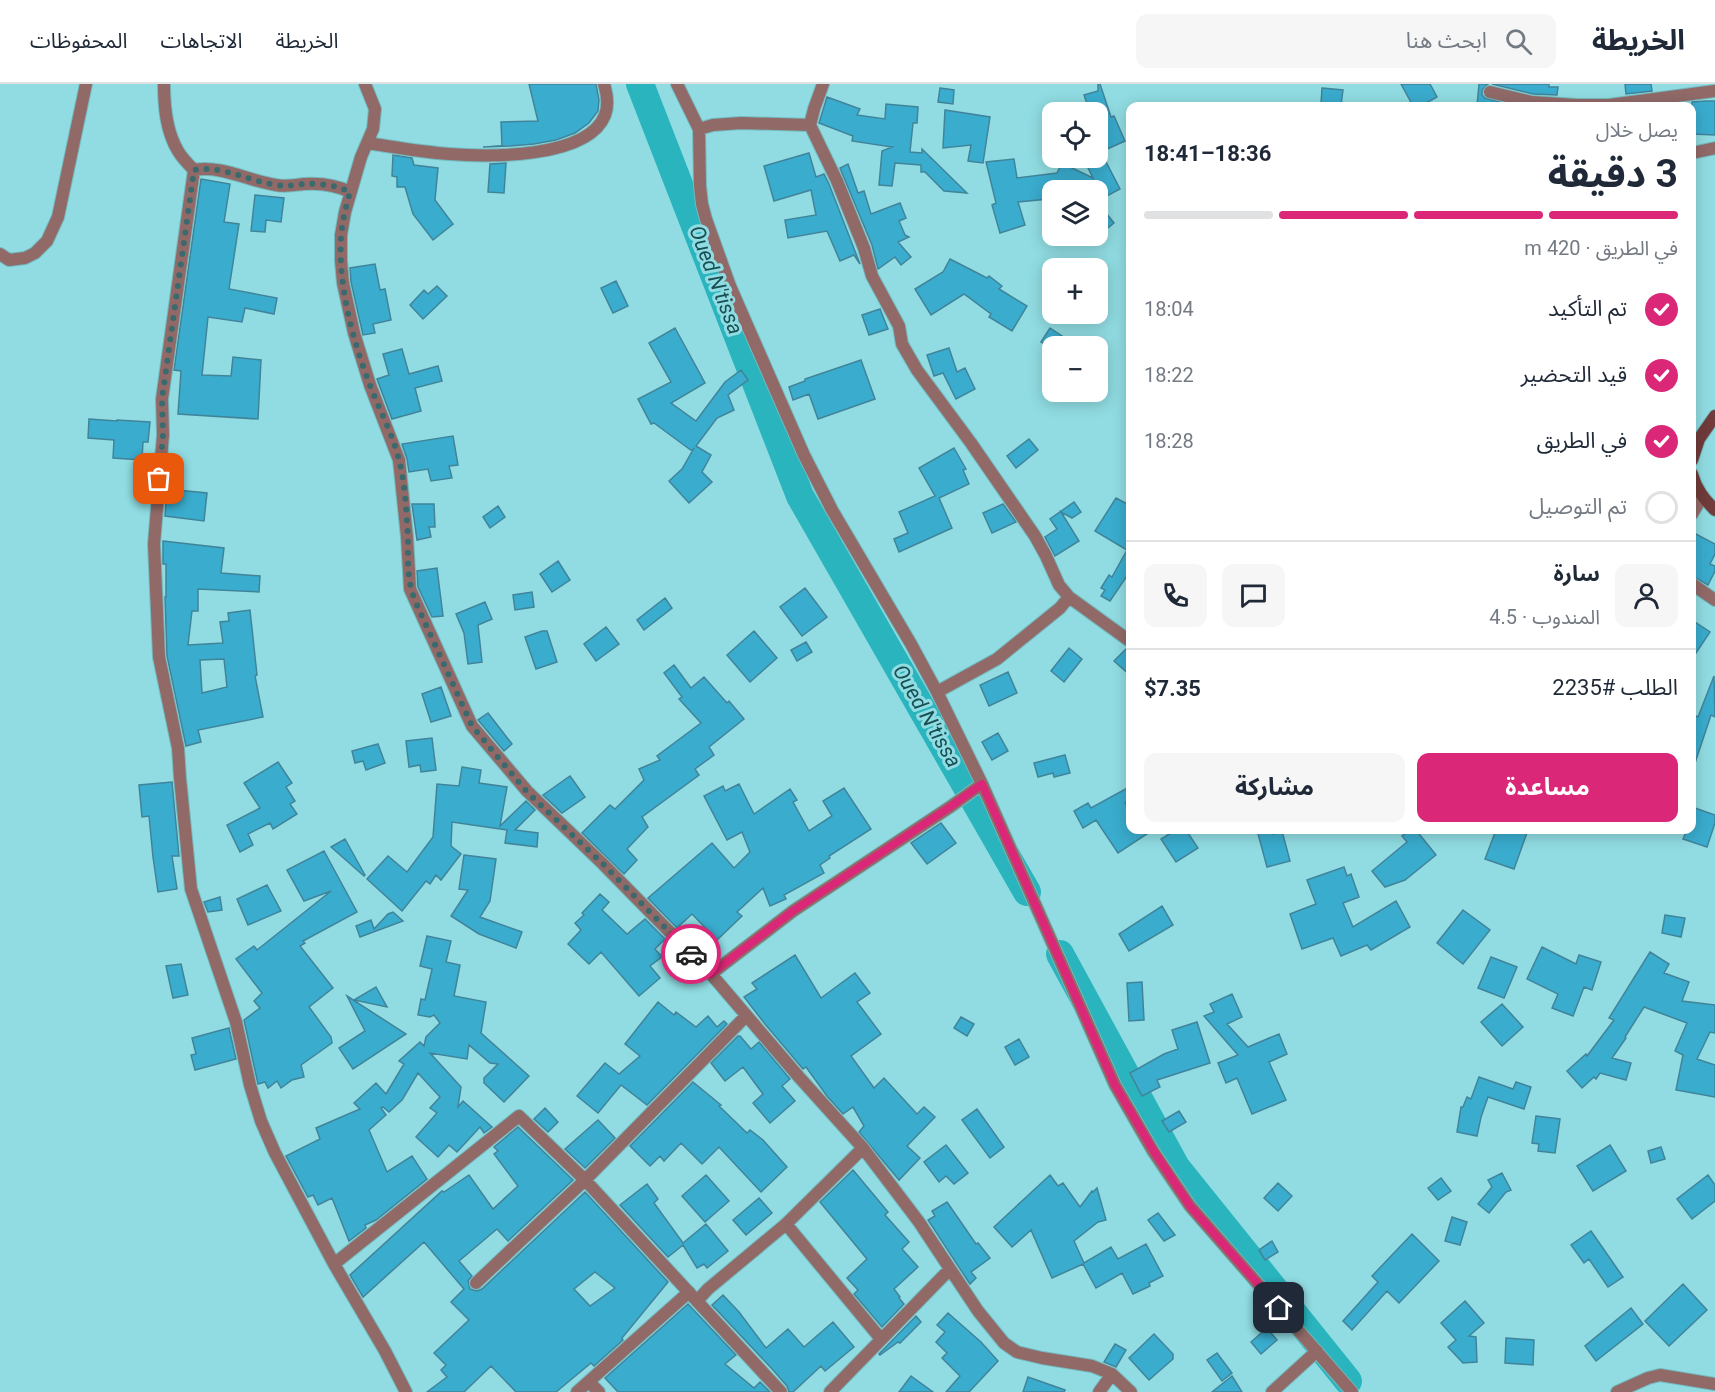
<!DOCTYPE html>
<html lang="ar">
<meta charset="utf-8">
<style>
body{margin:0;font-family:Roboto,"Noto Sans Arabic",sans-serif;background:#f6f6f7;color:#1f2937;direction:rtl;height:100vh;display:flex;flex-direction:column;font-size:22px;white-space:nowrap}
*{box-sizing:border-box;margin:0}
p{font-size:20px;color:#747a83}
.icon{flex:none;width:33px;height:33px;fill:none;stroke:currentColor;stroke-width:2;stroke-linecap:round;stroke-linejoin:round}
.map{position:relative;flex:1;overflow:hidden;direction:ltr}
.sheet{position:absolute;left:1126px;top:18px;width:570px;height:732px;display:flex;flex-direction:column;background:#fff;border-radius:12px;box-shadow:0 3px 15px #0003;direction:rtl}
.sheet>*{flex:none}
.fabs{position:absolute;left:1042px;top:18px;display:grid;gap:12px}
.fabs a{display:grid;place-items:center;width:66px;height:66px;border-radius:12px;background:#fff;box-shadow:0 3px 15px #0003;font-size:30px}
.pin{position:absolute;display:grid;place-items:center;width:51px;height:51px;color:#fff;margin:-26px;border-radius:12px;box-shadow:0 3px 9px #0006}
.courier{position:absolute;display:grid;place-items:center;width:60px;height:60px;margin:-30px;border:4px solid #db2777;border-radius:50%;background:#fff;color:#222;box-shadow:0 2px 8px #0007}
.summary em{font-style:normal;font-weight:700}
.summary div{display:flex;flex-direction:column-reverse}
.summary{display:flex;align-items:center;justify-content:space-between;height:102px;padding:0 18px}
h1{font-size:39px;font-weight:700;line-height:45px}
.bar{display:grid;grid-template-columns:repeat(4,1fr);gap:9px 6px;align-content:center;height:72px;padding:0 18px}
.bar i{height:8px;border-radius:4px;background:#e0e1e3}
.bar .active{background:#db2777}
.bar p{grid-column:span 4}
.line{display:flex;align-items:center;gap:15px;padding:0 18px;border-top:2px solid #e0e1e3}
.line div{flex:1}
.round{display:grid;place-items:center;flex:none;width:63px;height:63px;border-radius:12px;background:#f6f6f7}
ol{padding:0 18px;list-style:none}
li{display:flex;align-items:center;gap:18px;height:66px}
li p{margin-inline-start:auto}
li .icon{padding:6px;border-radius:50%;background:#db2777;color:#fff;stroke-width:4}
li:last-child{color:#747a83}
li i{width:33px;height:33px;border:3px solid #e0e1e3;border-radius:50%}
.action{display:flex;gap:12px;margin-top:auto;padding:12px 18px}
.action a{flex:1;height:69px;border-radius:12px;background:#db2777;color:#fff;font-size:24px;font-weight:700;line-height:69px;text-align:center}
.action a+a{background:#f6f6f7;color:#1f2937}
header{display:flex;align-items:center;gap:36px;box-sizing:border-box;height:84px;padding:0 30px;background:#fff;border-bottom:2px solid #e0e1e3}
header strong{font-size:28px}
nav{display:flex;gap:33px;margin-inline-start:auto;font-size:21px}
.search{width:420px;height:54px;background:#f6f6f7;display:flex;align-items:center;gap:15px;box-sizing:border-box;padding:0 21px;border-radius:12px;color:#747a83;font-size:22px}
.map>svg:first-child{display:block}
</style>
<header>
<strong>الخريطة</strong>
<div class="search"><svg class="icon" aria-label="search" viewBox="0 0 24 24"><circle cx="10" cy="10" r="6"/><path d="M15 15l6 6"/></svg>ابحث هنا</div>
<nav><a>الخريطة</a><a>الاتجاهات</a><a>المحفوظات</a></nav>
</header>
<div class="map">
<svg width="1715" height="1308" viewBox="0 0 1715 1308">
<rect width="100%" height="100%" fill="#90dce2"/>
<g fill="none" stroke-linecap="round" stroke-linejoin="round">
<path stroke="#2ab4bd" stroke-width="28" d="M640 0 800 412 1027 808
M1060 870 1176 1083 1348 1297"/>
</g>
<path fill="#3aacce" stroke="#41849a" stroke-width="1.5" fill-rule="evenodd" d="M529 0H596L599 16 598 27 589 39 575 49 556 56 534 60 510 62 483 63 502 62 501 38 538 37Z
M1098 0H1100L1111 33 1114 32 1125 57 1098 69V25L1090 28 1084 11 1098 7Z
M1401 0H1430L1437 13 1421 22H1413Z
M1479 0H1488L1482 6V11L1485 14 1515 22H1477Z
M1492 0H1549V3H1558L1557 11 1533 10Z
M1625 0H1651L1652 7 1626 10Z
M940 4 954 6 953 20 938 18Z
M1322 4 1343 6 1341 21 1321 19Z
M827 13 860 25 857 31 885 35 886 20 918 23 917 39H913L910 68 922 69V65L967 109 944 107 925 88H921V81L895 79 892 102 879 101 882 67 892 63 852 57 853 52 819 39Z
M1706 17H1715V51L1692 50V18Z
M945 26 990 33 983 79 968 77 971 61 943 64Z
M809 69 816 93 824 90 829 100 860 180 854 171 840 177 827 147 788 154 785 136 816 131 811 106 774 117 764 82Z
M393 71 412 74 414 81 438 84 435 116 453 140 433 156 413 130 405 103H397V93L392 92Z
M1083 74H1104L1120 105 1105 113 1097 98 1080 106 1048 105 1049 115 1018 118 1025 141 1000 149 992 121 996 119 986 78 1014 75 1017 94 1057 89 1062 79 1093 94Z
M506 79 504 109 488 108 490 80Z
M848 80 858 109 864 107 871 130 900 119 906 134 899 137 905 151 909 153 898 158 911 173 901 181 895 173 878 185 872 161 840 84Z
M201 95 230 100 224 138 239 140 229 205 277 214 274 230 245 224 242 238 208 233 202 291 231 292 233 273 261 276 258 335 178 330 181 287 174 286Z
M255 111 284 114 281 138 266 136 265 148 251 147Z
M1098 119 1114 139 1098 152Z
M950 175 987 194 989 192 1002 202 999 205 1027 222 1012 247 989 233 991 230 964 210 931 231 915 205 943 188Z
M375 180 380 206 385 205 391 236 373 240 375 249 363 251 351 198 350 184Z
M616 197 628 222 613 229 601 204Z
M437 202 447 212 423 235 410 221 424 206 428 210Z
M880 225 888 245 869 251 862 231Z
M675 244 705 299 671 319 696 337 725 298 741 286 748 296 728 311 734 326 717 334 696 362 711 371 702 388 712 398 689 419 669 397 682 385 694 364 692 367 654 339 651 340 638 315 671 298 649 259Z
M1050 244 1062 252 1055 262H1053V265L1041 258Z
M949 264 957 288 965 284 975 305 956 315 943 289 934 292 927 271Z
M402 265 409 290 438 282 442 297 415 304 421 327 392 335 377 295 389 291 383 270Z
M861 276 875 315 818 335 809 310 793 316 789 303 805 297V295Z
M89 335 117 337V336L150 338 148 358H143L142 376 113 374 114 356 88 354Z
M453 352 458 381 449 382 452 394 431 397 428 385 409 388 407 375 402 360Z
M1029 355 1038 366 1016 384 1007 372Z
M954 364 966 385 963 386 969 400 939 414 952 444 899 468 894 455 908 449 899 428 935 412 919 384Z
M167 405 207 409 204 437 165 432Z
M1116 414 1131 422V486L1110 517 1101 512 1105 506 1101 504 1109 491 1112 493 1127 466 1095 447Z
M1074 418 1081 428 1072 434 1061 428 1079 457 1055 472 1045 453 1057 445 1050 435Z
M412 420H434L435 443H429L431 453 417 456Z
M1003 420 1016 438 992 449 983 429Z
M498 422 505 433 490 444 483 433Z
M1692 448 1715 460V470L1710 480 1715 482V487L1708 501 1692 492Z
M163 457 224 464 221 489 260 492 259 508 198 505V527H192L188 561 223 559 220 538 229 537 228 529 250 526 257 591 255 592 263 633 198 646 201 658 186 662 167 572 165 513H166V480H163ZM224 575 227 603 202 609 200 576Z
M558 477 570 496 552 508 540 490Z
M437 484 443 532 432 533 418 503 417 487Z
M805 504 827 533 802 552 780 523Z
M532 508 534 523 515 526 513 511Z
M665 514 672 524 644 546 637 536Z
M485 518 492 535 478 541 482 578 468 580 464 549 456 530Z
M1692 536 1710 548 1692 575Z
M606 543 619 560 596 577 584 560Z
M542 547H547L557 578 536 585 525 553Z
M754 547 777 574 750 598 727 571Z
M806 558 812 568 797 577 791 566Z
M1069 564 1082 575 1064 598 1051 587Z
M1126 565 1131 566V592L1114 577Z
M674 581 691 604 704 593 727 619 729 617 744 635 709 663 714 671 695 685 699 691 642 733 648 743 627 765 637 776 624 790 582 749 610 721 615 725 644 696 639 685 660 676 657 672 701 639 679 615 682 613 664 589Z
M1008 588 1017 609 989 622 980 601Z
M1714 592 1715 633 1711 631 1694 682H1692V630L1698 633Z
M441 603 451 632 431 638 422 610Z
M488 629 512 660 504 667 478 636Z
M998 649 1008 667 992 676 982 658Z
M432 654 436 686 421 688 420 681 409 683 406 657Z
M378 660 385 679 366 686 363 677 355 679 352 667Z
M1065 671 1070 689 1054 693 1053 689 1038 693 1034 679Z
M278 678 292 699 286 703 295 717 290 720 297 730 273 745 270 739 248 750 253 761 240 768 227 741 260 724 244 699Z
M462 683 481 686 479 699 507 703 500 742 526 717 535 726 515 746 538 749 537 763 505 759 507 746 452 738 451 762 461 770 441 796 436 791 430 800 426 797 402 827 367 795 388 772 407 788 433 753 437 700 459 702Z
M570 692 585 713 562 729 543 711Z
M172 698 179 772H172L177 805 158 808 153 773 149 732 142 733 139 701Z
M739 700 754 730 790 705 797 716 793 718 809 747 832 732 823 717 844 704 871 745 829 772 830 774 820 781 824 789 784 811 786 815 770 822 763 804 737 828 742 832 717 856 692 830 677 844 648 814 712 759 734 784 750 768 742 748 727 756 704 712 723 702 725 707Z
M1131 702V716L1125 719 1131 728V746H1153L1118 769 1096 736 1083 744 1074 727 1088 719 1091 724Z
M1692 723 1715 731V739L1707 763 1683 755 1687 746H1692Z
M941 739 956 759 927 780 911 759Z
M1176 746H1186L1198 764 1176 778 1161 755Z
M1257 746H1273V750L1282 747 1290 777 1267 783Z
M1410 746H1416L1436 771 1405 796 1385 803 1372 787 1407 758 1402 752Z
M1496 746H1528L1514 785 1485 775Z
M345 755 365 791 364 792 331 763Z
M324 767 357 828 303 857 305 859 300 862 333 904 309 923 331 953 332 959 301 981 304 993 292 996 281 1004 277 997 268 1004 265 998 258 1000 244 936 260 924 254 917 262 909 236 875 254 862 257 866 331 807 304 817 287 786Z
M464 771 496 775 490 817 480 833 522 848 516 864 479 850 451 832 468 806 459 805Z
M1344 783 1347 792 1351 790 1359 813 1343 819 1353 843 1396 817 1410 843 1371 866 1367 861 1341 872 1333 854 1302 865 1290 830 1316 820 1307 796Z
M267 801 281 827 248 841 237 815Z
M600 810 609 818 602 826 627 850 645 835 665 855 655 865 662 873 650 882 660 894 639 912 601 868 589 880 568 860 581 846 575 839 584 831 582 829Z
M220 813 222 826 208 828 204 818Z
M1162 822 1173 841 1129 867 1119 850Z
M1463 826 1490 846 1463 880 1437 859Z
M393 828 403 837 360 853 356 842 371 836 374 845 388 830Z
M1665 831 1685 834 1681 853 1662 849Z
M427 852 451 857 446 878 460 881 454 912 486 918 481 949 529 992 504 1018 484 999V994L498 980 490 979 469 961 467 975 430 969 461 1003 458 1023 463 1017 492 1043 484 1049 480 1043 457 1068 449 1061 438 1073 416 1053 437 1029 430 1024 440 1013 418 989 402 1016 389 1028 383 1023 381 1024 386 1031 369 1046 387 1088 412 1072 427 1095 376 1136 365 1141 366 1144 349 1157 332 1114 318 1121 313 1111 308 1113 286 1072 320 1055 316 1044 360 1025 354 1019 376 999 386 1010 404 980 399 977 420 958 424 962 426 953 440 939 434 931 430 933 418 931 421 915 425 916 432 885 420 882Z
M1542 863 1576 880 1579 871 1601 878 1592 906 1584 903 1573 932 1552 924 1558 910 1527 895Z
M1650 868 1669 880 1664 889 1689 898 1682 917 1715 921V949L1710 948 1697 975 1715 981V1013L1676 1006 1683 971 1675 967 1687 939 1644 923 1625 953 1626 954 1612 974 1631 979 1626 996 1600 989 1596 995 1594 993 1582 1004 1567 987 1586 970 1587 972 1614 936 1609 934Z
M795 871 821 914 855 889 870 909 857 918 881 950 851 972 874 1004 884 994 917 1030 924 1023 935 1033 907 1062 920 1074 899 1096 859 1048 864 1042 853 1023 843 1030 827 1012 806 983 803 985 765 940 744 913 757 905 752 899Z
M1491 873 1517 883 1504 914 1478 904Z
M181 880 188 911 173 914 166 882Z
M1142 898 1144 936 1129 937 1127 899Z
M376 903 387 923 354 916Z
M1232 910 1242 933 1227 940 1248 963 1279 950 1287 970 1269 978 1286 1016 1252 1030 1237 994 1226 999 1218 979 1238 971 1204 932 1214 928 1210 920Z
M347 912 406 950 353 985 339 964 365 947Z
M658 918 674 931 676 928 696 943 708 932 717 943 724 937 727 940 647 1021 621 1001 598 1029 577 1012 605 979 619 990 640 972 625 960Z
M1502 920 1523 943 1502 962 1481 938Z
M961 933 974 940 967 952 954 944Z
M1197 938 1210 979 1157 996 1160 1003 1142 1012 1130 989 1164 970 1178 965 1172 946Z
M229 944 236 975 195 986 191 971 196 970 192 954Z
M738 952H740L751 965 759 958 790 995 782 1002 795 1017 770 1039 753 1019 763 1010 743 983 725 997 711 979Z
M1019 955 1029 973 1015 981 1005 963Z
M1479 993 1513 1005 1516 998 1531 1003 1524 1025 1488 1013 1481 1033 1477 1052 1457 1048 1461 1023H1463L1467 1013 1471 1015Z
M693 998 721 1021 719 1022 747 1049 750 1046 763 1056 787 1083 761 1108 719 1063 702 1080 681 1059 664 1077 660 1072 650 1082 630 1062Z
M545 1024 558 1038 548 1048 534 1035Z
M977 1025 1004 1063 990 1074 962 1036Z
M1179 1027 1186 1038 1169 1048 1162 1037Z
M1536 1032 1560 1035 1555 1069 1538 1067 1539 1060 1532 1059Z
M598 1036 615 1054 585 1084 565 1065Z
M518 1043 573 1096 508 1157 497 1145 459 1177 472 1192 468 1197 470 1205 477 1207 482 1205 585 1108 668 1198 622 1254 623 1256 594 1282 591 1279 556 1308H516L491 1282 464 1308H427L447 1293 441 1286 446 1281 434 1269 469 1236 451 1218 464 1205 424 1158 363 1213 350 1191 442 1107 444 1108 469 1091 493 1125 518 1102 494 1070 498 1067 494 1063ZM595 1188 615 1204 590 1222 574 1205Z
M946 1061 968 1089 954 1100 946 1092 939 1098 924 1078Z
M1610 1061 1626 1087 1593 1107 1577 1082Z
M1661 1063 1665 1075 1651 1079 1648 1067Z
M853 1086 888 1128 885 1131 909 1158 902 1165 918 1183 894 1205 900 1213 899 1214 904 1220 882 1243 854 1210 858 1206 847 1194 867 1175 820 1118Z
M1502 1089 1511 1106 1506 1108 1489 1129 1478 1120 1492 1103 1488 1096Z
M706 1091 729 1117 705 1138 682 1112Z
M1050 1091 1058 1102 1063 1099 1080 1123 1092 1107 1093 1108 1097 1104 1106 1136 1098 1138 1074 1157 1084 1179 1111 1163 1118 1175 1146 1160 1163 1192 1149 1199 1150 1202 1133 1210 1122 1189 1096 1204 1083 1180 1052 1194 1031 1146 1012 1163 994 1143Z
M1708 1091 1715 1101V1117L1692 1135 1677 1115Z
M1441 1094 1451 1107 1438 1116 1428 1104Z
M1278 1099 1292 1112 1278 1127 1264 1114Z
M647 1100 658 1115 654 1119 683 1159 706 1140 728 1167 707 1184 704 1180 697 1184 683 1161 668 1173 620 1121Z
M759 1114 772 1129 746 1151 733 1136Z
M947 1118 976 1160 978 1159 990 1174 971 1188 976 1194 970 1200 928 1136 935 1132 932 1127Z
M1158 1129 1175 1151 1164 1157 1148 1136Z
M1452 1133 1467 1138 1460 1161 1445 1157Z
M1591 1147 1623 1193 1608 1203 1589 1175 1584 1179 1571 1161Z
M1412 1150 1439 1177 1399 1219 1387 1207 1352 1246 1343 1237 1378 1198 1372 1192Z
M1272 1157 1278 1168 1265 1176 1259 1166Z
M1683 1200 1707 1226 1669 1262 1645 1237Z
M723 1211 739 1228 766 1264 788 1245 804 1263 833 1238 854 1263 825 1287 821 1282 793 1308H789L787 1302 773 1286 712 1221Z
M1465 1217 1484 1239 1469 1252 1476 1253 1477 1278 1463 1279 1448 1263 1456 1256 1441 1239Z
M688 1220 736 1271 725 1280 754 1304 760 1298 770 1308H618L605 1294Z
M1631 1224 1643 1240 1596 1277 1585 1262Z
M948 1229 981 1258 998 1277 969 1308H946L960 1292 942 1274 947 1269 936 1258 945 1248 937 1241Z
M916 1232 921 1238 900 1259 898 1258 880 1271 879 1270Z
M1267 1244 1277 1256 1261 1270 1251 1258Z
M1154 1250 1173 1270V1275L1149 1296 1129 1274Z
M1506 1254 1534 1256 1533 1281 1505 1279Z
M1115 1260 1126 1266 1116 1283 1104 1278Z
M1217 1269 1232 1289 1222 1297 1207 1276Z
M911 1292 933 1308H899Z
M1232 1292 1242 1308H1212Z
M1028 1293 1065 1306 1064 1308H1023Z"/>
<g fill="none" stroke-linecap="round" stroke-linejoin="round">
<defs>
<path id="minor" d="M164 0C164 23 166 47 178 67 182 74 188 80 194 86L162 315 163 351 154 460 159 573 178 664 180 694 191 805 236 938 250 1001 261 1037 275 1069 334 1180 385 1267 406 1308
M365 0 375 25 373 45 361 73 345 128 341 151V177L343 199 354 249 370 301 399 376 407 453 410 505 472 642 527 707 603 780 711 890 799 993 863 1064 919 1138 978 1227 1004 1259 1017 1268 1042 1274 1092 1282 1112 1290 1131 1308
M677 0 699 45 700 102 702 120 706 135 730 202 804 371 832 426 911 560 937 608 982 700 1115 1001 1153 1067 1190 1122 1352 1308
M823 0 814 25 810 41 837 97 864 164 872 192 899 242 902 260 917 286 971 359 1035 452 1046 472 1059 501 1069 513
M1490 8 1532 18 1576 21H1609L1715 7
M699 45 713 41 741 39 810 41
M367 59C394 63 421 68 449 70 487 73 588 75 605 31 609 21 607 10 604 0
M1692 69 1715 64
M194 86C222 81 248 97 276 101 286 103 295 101 304 100 320 99 336 101 350 108
M0 170 9 176 25 174 35 169 47 157 58 133 86 0
M1692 430 1702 413
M1692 500 1715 516
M937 608 997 575 1060 524 1069 513 1131 558
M711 890 793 827 950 723 982 700
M786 1140 881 1255
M334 1180 519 1032 585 1096 781 1308
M476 1199 585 1096 746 932
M697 1217 708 1205 786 1140 863 1064
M589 1298 599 1308
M577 1308 689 1208
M830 1308 950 1185
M1099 1308 1112 1290
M1272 1308 1317 1267
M1617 1308 1648 1294 1660 1291 1715 1300"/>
<path id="secondary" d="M1692 376 1699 355 1715 332
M1692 390C1696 405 1704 415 1715 426"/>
</defs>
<use href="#minor" stroke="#75b9be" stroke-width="14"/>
<use href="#secondary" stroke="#75b9be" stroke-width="14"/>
<use href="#minor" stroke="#916a68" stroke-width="12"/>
<use href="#secondary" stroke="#703b3a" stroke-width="12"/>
</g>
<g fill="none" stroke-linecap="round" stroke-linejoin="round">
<path stroke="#3a6a6e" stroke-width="6" stroke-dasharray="0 10.8" d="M159 395 163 351 162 315 194 86C222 81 248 97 276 101 286 103 295 101 304 100 320 99 336 101 350 108 346 123 342 138 341 153 338 203 353 257 371 304 380 327 393 351 399 376 405 398 407 434 408 457 408 480 407 498 416 519L472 642 527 708 603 780 691 870"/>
<path stroke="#db2777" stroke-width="8" d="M691 870 711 890 793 827 950 723 982 700 1115 1001 1153 1066 1190 1122 1279 1224"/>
</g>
<g text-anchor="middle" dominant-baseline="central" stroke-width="6" stroke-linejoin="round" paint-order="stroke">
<g font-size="21" font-style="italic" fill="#184f53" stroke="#90dce2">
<text transform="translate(716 196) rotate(69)">Oued N'tissa</text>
<text transform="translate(927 632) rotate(60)">Oued N'tissa</text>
</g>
</g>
</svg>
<div class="fabs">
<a><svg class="icon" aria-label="locate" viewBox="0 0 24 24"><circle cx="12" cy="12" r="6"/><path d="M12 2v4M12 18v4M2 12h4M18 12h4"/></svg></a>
<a><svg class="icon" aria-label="layers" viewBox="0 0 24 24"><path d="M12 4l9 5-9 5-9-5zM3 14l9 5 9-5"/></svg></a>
<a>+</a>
<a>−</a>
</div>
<div class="pin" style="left:159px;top:395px;background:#ea580c"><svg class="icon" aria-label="bag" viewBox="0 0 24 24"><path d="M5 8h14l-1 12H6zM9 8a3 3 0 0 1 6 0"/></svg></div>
<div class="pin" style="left:1279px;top:1224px;background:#1f2937"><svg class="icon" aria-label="home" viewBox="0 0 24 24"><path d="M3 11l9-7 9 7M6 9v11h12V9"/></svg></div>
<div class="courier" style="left:691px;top:870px"><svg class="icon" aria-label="car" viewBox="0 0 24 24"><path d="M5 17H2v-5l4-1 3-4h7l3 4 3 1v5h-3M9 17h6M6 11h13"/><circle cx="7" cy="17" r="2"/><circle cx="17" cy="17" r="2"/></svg></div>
<section class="sheet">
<div class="summary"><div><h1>3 دقيقة</h1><p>يصل خلال</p></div><em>18:36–18:41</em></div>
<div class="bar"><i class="active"></i><i class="active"></i><i class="active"></i><i></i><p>في الطريق · 420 m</p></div>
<ol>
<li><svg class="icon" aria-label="check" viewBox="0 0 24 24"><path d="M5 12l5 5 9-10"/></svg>تم التأكيد<p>18:04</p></li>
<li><svg class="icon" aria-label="check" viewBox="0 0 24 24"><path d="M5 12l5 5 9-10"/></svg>قيد التحضير<p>18:22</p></li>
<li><svg class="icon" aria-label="check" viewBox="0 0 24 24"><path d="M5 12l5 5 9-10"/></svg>في الطريق<p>18:28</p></li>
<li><i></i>تم التوصيل</li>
</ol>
<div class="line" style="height:108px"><a class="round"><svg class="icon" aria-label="person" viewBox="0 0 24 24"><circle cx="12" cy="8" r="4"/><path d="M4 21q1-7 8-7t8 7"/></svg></a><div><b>سارة</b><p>المندوب · 4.5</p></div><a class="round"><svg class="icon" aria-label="chat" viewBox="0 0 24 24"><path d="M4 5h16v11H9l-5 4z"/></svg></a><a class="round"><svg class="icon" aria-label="phone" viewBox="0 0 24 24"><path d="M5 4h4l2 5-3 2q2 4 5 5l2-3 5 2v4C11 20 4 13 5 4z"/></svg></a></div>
<div class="line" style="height:78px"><div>الطلب #2235</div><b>$7.35</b></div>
<div class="action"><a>مساعدة</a><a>مشاركة</a></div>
</section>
</div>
